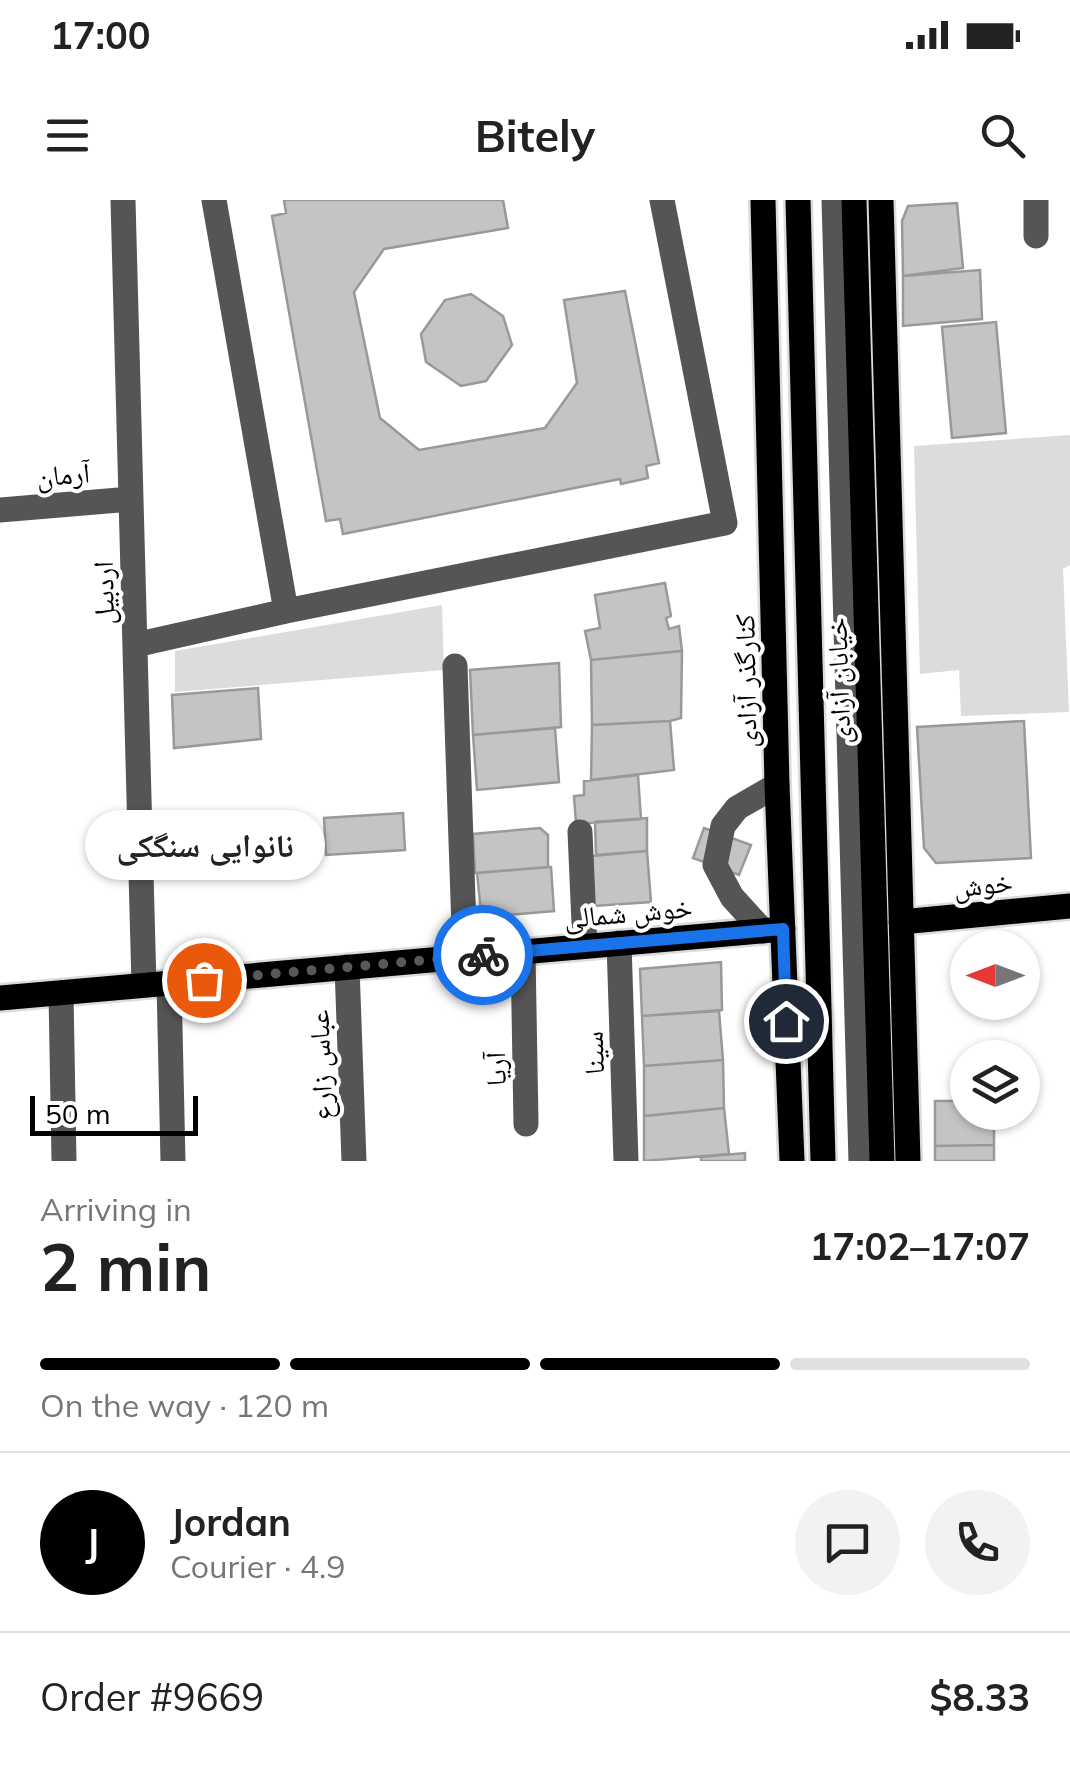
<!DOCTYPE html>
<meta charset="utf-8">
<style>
body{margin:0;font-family:Mulish,"Noto Naskh Arabic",sans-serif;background:#f2f2f2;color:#222;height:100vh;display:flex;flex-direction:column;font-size:38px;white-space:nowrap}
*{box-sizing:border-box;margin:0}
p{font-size:32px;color:#767676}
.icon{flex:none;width:55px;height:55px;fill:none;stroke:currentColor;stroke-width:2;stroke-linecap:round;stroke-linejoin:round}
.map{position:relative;height:961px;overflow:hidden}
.panel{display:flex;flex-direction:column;background:#fff;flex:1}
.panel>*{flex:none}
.needle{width:65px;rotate:270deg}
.tools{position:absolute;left:950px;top:730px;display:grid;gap:20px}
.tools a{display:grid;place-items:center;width:90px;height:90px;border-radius:50%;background:#fff;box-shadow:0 2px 8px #0004;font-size:50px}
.scale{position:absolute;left:30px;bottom:25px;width:168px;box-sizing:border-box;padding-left:10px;border:5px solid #000;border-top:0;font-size:28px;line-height:35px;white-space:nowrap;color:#000;-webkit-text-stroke:8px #fff;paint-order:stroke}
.pin{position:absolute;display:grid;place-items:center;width:85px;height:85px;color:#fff;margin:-42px;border:5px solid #fff;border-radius:50%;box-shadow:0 2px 10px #0007}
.courier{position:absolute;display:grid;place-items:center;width:100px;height:100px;margin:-50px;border:8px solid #1a73e8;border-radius:50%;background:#fff;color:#222;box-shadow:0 2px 12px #0007}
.bubble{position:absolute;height:70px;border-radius:35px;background:#fff;box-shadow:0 2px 8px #0004;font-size:32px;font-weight:700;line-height:70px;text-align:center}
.summary em{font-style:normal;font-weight:700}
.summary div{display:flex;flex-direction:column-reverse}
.summary{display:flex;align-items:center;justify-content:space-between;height:170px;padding:0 40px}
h1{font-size:65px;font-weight:700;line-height:75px}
.bar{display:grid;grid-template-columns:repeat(4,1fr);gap:15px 10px;align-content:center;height:120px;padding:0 40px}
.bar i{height:12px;border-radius:8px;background:#e0e0e0}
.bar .selected{background:#000}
.bar p{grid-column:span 4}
.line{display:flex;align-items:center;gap:25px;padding:0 40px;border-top:2px solid #e0e0e0}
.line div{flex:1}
.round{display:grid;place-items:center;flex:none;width:105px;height:105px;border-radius:52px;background:#f2f2f2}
.status{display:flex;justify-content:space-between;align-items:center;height:70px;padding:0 50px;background:#fff;direction:ltr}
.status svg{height:28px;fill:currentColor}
header{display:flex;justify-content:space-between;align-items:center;height:130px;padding:0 40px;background:#fff;font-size:45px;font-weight:700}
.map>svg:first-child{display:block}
</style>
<div class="status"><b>17:00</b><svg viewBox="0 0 49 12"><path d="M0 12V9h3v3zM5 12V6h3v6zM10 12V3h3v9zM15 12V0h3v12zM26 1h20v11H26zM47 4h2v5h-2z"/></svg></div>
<header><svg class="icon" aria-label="menu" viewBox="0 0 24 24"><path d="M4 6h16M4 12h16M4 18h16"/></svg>Bitely<svg class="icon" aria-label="search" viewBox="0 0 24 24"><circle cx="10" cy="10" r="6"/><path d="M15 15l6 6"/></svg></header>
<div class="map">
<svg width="1070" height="961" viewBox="0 0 1070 961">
<rect width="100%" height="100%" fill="#fff"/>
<path fill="#dcdcdc" d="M1070 235V365L1063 369 1069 512 961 516 959 470 920 474 914 246Z
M442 405 444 470 175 492V451Z"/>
<path fill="#c4c4c4" stroke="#999" stroke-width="2.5" d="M284 0H503L508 28 384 49 354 92 380 218 419 250 545 228 577 183 564 100 625 91 659 263 646 266 648 278 621 284 620 279 343 334 340 319 326 321 272 16 286 13Z
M957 3 963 68 903 76 902 21 908 6Z
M980 70 982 119 903 126V76Z
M471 94 503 116 512 145 486 181 461 186 426 162 421 134 445 100Z
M996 122 1006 233 952 238 942 127Z
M665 383 671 416 666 418 669 429 679 426 682 451 591 460 585 431 600 428 595 395Z
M682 451 681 518 670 521 592 525 591 460Z
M559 463 561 527 473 535 470 470Z
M258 488 261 539 174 548 172 495Z
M670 521 674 570 591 580 592 525Z
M1024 521 1031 658 936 663 924 648 917 527Z
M555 528 559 582 477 590 473 535Z
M638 575 641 619 576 624 574 596 584 595V581Z
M403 613 405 650 326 655 324 618Z
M647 618V651L596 655 595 622Z
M540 628 548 635V667L475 673 473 634Z
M704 628 751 645 739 675 693 658Z
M647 651 651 702 594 706 592 656Z
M551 667 554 711 487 717 481 712 477 673Z
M721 762 722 810 642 816 640 769Z
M719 811 723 860 644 866 642 816Z
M723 860 724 908 644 916V866Z
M935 901H968V912H994V945L935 946Z
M724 908 729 954 644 961V916Z
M994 945V961H935V946Z
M745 953V961H701V957Z"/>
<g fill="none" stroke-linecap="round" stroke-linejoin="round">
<defs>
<path id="major" d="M763 0 777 585 792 961
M798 0 823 961
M854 0 882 961
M881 0 908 961
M901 722 1070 706
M0 798 783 729"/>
</defs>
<use href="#major" stroke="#dbdbdb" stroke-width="30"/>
<path stroke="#555" stroke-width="25" d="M123 0 144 785
M214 0 286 411
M834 0 861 961
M1036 0V36
M0 310 131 299
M135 445 286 411 725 323 662 0
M455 466 465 757
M580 632 585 746
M763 731 732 697 715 665 723 626 737 608 777 585
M619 743 626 961
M523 752 526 924
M347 767 354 961
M169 783 173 961
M61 793 64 961"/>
<use href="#major" stroke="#000" stroke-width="25"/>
</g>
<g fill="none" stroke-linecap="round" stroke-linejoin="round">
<path stroke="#595959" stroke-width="10" stroke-dasharray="0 18" d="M204 780 483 755"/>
<path stroke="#1a73e8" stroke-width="12" d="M483 755 783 729 786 821"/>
</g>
<g text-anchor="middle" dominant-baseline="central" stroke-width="8" stroke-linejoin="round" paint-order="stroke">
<g font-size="28" fill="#000" stroke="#fff">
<text transform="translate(63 274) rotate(-5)">آرمان</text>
<text transform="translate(103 393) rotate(-91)">اردبیل</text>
<text transform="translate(745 481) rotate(-91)">کنارگذر آزادی</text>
<text transform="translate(838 481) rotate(-92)">خیابان آزادی</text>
<text transform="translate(983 684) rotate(-6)">خوش</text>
<text transform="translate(628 712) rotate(-5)">خوش شمالی</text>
<text transform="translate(593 853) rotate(-92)">سینا</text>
<text transform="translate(320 865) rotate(-92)">عباس زارع</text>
<text transform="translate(495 869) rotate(-91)">آریا</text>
</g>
</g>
</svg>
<div class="tools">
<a><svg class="needle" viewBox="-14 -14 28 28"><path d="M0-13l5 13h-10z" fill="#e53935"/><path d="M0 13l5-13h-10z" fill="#767676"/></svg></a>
<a><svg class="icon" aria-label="layers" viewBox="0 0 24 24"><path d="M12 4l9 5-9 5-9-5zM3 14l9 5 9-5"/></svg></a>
</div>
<div class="scale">50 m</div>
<div class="pin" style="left:204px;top:780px;background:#ea580c"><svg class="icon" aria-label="bag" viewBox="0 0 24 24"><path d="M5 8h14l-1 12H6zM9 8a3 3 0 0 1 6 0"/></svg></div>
<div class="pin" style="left:786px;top:821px;background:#1f2937"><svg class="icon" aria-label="home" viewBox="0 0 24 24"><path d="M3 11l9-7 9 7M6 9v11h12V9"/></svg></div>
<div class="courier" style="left:483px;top:755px"><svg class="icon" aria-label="bike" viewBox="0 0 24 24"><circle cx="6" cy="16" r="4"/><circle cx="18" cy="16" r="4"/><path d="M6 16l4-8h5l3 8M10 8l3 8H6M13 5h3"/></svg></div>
<div class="bubble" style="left:85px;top:610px;width:240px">نانوایی سنگکی</div>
</div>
<section class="panel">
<div class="summary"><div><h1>2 min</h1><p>Arriving in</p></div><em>17:02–17:07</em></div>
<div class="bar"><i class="selected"></i><i class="selected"></i><i class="selected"></i><i></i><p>On the way · 120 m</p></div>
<div class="line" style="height:180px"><b class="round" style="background:#000;color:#fff">J</b><div><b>Jordan</b><p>Courier · 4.9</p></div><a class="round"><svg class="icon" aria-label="chat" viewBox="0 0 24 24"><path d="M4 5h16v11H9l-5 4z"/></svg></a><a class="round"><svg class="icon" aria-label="phone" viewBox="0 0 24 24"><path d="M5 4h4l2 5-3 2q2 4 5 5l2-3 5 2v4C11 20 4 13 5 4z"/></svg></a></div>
<div class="line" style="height:130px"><div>Order #9669</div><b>$8.33</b></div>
</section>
